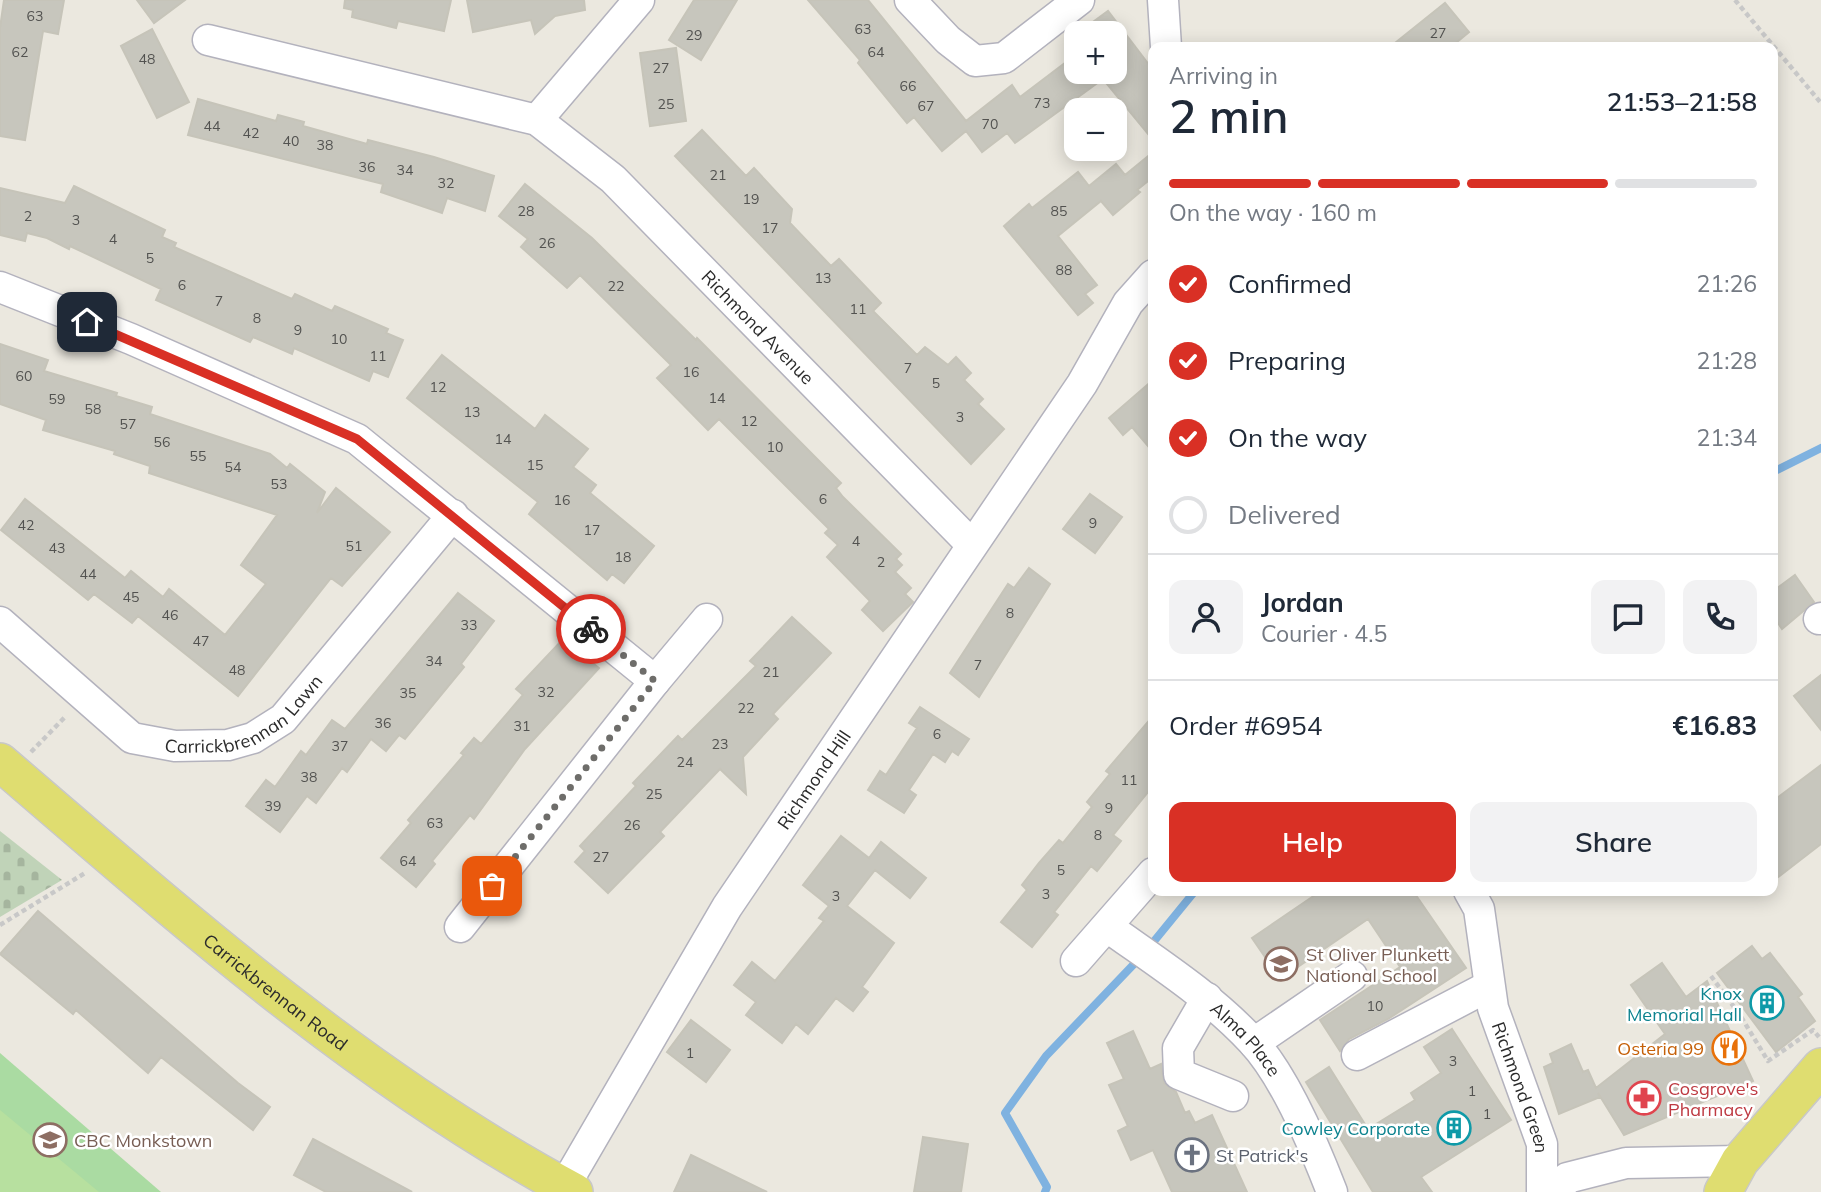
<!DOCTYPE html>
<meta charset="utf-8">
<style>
body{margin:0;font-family:Mulish,sans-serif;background:#f2f2f3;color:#1f2937;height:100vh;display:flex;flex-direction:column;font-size:26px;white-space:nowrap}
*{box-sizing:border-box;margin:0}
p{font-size:23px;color:#747a83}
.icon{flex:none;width:38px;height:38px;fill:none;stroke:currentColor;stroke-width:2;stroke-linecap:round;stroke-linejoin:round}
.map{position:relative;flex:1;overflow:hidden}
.sheet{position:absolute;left:1148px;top:42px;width:630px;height:854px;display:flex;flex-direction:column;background:#fff;border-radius:14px;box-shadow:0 4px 18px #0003}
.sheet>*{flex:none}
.buttons{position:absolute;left:1064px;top:21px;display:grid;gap:14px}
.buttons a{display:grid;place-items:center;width:63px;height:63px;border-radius:14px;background:#fff;box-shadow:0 4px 18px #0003;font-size:35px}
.pin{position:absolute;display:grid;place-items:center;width:60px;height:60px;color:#fff;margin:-30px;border-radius:14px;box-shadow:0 4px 10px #0006}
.courier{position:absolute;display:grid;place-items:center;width:70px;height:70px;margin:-35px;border:5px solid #d93025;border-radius:50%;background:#fff;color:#222;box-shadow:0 2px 9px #0007}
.summary em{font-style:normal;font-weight:600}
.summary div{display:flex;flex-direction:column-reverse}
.summary{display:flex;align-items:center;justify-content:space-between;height:119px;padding:0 21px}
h1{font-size:46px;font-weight:600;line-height:52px}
.bar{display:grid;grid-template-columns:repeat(4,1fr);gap:10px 7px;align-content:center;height:84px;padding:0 21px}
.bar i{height:9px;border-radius:5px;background:#e0e1e3}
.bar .current{background:#d93025}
.bar p{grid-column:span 4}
.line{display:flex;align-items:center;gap:18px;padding:0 21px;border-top:2px solid #e0e1e3}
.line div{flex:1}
.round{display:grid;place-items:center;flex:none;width:74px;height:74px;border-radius:14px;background:#f2f2f3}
ol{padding:0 21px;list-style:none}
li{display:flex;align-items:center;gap:21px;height:77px}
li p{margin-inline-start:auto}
li .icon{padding:7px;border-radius:50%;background:#d93025;color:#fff;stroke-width:4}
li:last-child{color:#747a83}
li i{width:38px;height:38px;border:4px solid #e0e1e3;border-radius:50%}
.action{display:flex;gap:14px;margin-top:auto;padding:14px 21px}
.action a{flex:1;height:80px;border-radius:14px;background:#d93025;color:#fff;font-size:28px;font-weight:600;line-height:80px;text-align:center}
.action a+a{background:#f2f2f3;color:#1f2937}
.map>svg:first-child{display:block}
</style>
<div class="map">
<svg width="1821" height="1192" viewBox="0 0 1821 1192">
<defs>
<pattern id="cemetery-stones" width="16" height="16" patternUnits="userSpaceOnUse" patternTransform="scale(1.75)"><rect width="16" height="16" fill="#c0d3b8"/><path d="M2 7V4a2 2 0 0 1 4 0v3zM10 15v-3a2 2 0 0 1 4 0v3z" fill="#a5b59e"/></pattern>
</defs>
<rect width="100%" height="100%" fill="#ebe8df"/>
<path fill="#aadba2" d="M0 1053 161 1192H0Z"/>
<path fill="url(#cemetery-stones)" d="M0 831 62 880 0 917Z"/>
<path fill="#b7e09f" d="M0 1110 99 1192H0Z"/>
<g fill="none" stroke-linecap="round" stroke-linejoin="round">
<path stroke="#7fb2e0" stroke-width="8" d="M1773 472 1821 448
M1155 940 1195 891
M1045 1192 1047 1187 1005 1113 1046 1056 1134 964"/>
</g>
<path fill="#c7c6bd" stroke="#c6c4b9" stroke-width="2" d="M4 0H64L58 34 43 31 25 140 0 136V28Z
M137 0H185L154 23Z
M345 0H451L444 31 398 21 396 28 352 17 353 10 344 8Z
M467 0H584L585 10 555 16 535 34 531 20 473 32Z
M694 0H737L701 60 669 40Z
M808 0H868L966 121 1012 85 1020 97 1065 63 1072 72H1115V33H1078L1108 11 1153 70V140L1103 79 1015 143 1007 133 982 152 966 131 942 151 914 117 907 123 858 63 860 60Z
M1445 3 1469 32 1451 47H1390Z
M152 29 189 102 157 118 121 46Z
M676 48 686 121 650 126 640 53Z
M198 99 276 121 278 115 304 122 303 126 367 144 368 140 434 157 494 176 485 211 447 198 442 213 381 192 383 184 188 135Z
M702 130 746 176 754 168 792 209 790 223 831 266 839 259 881 303 873 311 917 355 925 347 948 365 956 357 971 373 964 380 983 399 978 404 1004 429 971 464 675 156Z
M1153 152V177L1137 190 1140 192 1113 215 1101 201 1058 236 1097 285 1085 294 1093 303 1078 315 1004 226 1029 204 1032 208 1078 172 1089 186 1116 164 1125 175Z
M525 184 592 238 696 340 697 338 841 483 836 488 843 497 901 554 896 559 902 565 895 572 911 588 905 594 913 602 883 631 862 610 870 601 827 557 838 545 825 533 829 529 719 419 708 430 657 378 671 365 580 275 567 288 521 247 528 239 499 216Z
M74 186 165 230 162 237 176 243 174 247 292 299 295 294 332 311 335 306 388 329 386 333 403 340 388 377 373 371 369 381 294 348 292 354 253 337 250 342 156 300 161 289 70 246 69 249 47 238 27 233 25 241 0 235V188L65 203Z
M0 344 48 360 44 371 117 393 116 396 152 407 150 414 270 454 287 468 290 464 325 492 317 513 336 488 390 532 342 586 331 578 238 696 138 616 132 623 94 594 88 600 1 530 25 499 125 578 131 571 163 597 169 589 225 635 266 584 241 565 277 515 149 473 150 466 114 454 115 451 43 430 46 420 0 404Z
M442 355 535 429 545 415 588 449 573 467 596 485 590 493 654 546 624 583 612 574 607 580 529 514 538 502 407 398Z
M1153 380V452L1132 427 1123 435 1109 418Z
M1090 494 1122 517 1095 553 1063 529Z
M1029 568 1050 584 979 697 950 673 1008 584 1014 588Z
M1795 575 1814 602 1782 629 1773 616V591Z
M458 593 494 621 461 664 464 667 405 739 399 735 386 751 371 739 347 772 342 768 316 803 307 796 280 832 246 806 266 780 275 787 301 751 306 755 332 720 345 729Z
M792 617 831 653 773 714 778 719 743 757 746 794 720 769 660 832 664 836 608 893 575 862 585 851 580 846 636 786 633 783 678 736 682 740 756 666 750 661Z
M563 639 599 668 525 749 474 819 470 815 432 861 435 864 416 887 381 858 411 823 408 820 464 755 461 753 474 738 481 744 523 695 516 689Z
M1821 675V730L1794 696Z
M920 707 969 739 958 755 952 751 945 762 933 754 909 790 916 795 904 813 868 790 880 771 886 775 917 728 909 723Z
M1153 716V786L1113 835 1121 841 1097 871 1091 866 1054 912 1058 915 1032 947 1001 922 1027 890 1022 885 1039 863 1059 840 1063 843 1092 807 1087 802 1110 774 1106 771Z
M1821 765V844L1773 881V801Z
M841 836 869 858 881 842 926 878 910 898 875 870 847 906 894 943 862 987 868 992 853 1011 836 998 808 1034 796 1024 782 1043 746 1015 756 1002 734 985 752 962 775 981 824 921 819 918 829 906 803 885Z
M1321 891H1413L1466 968 1388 1019 1349 1039 1340 1051 1320 1020 1400 967 1368 919 1280 979 1252 938Z
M38 911 238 1083 270 1107 253 1130 161 1057 148 1073 76 1010 73 1014 0 954Z
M1752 946 1762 959 1770 953 1802 994 1798 997 1815 1021 1776 1052 1717 973Z
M1662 963 1686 997 1707 981 1753 1081 1624 1135 1598 1093 1600 1097 1559 1114 1544 1067 1553 1063 1550 1054 1571 1044 1583 1072 1588 1070 1596 1088 1665 1034 1631 985Z
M691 1020 730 1050 706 1082 667 1052Z
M1452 1029 1511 1120 1421 1177 1432 1192H1373L1306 1082 1329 1067 1368 1129 1415 1100 1411 1093 1441 1073 1424 1047Z
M1133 1031 1150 1069 1161 1064 1164 1083 1176 1092 1185 1113 1189 1111 1195 1123 1212 1115 1247 1192H1172L1153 1150 1131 1160 1118 1131 1128 1126 1109 1085 1124 1079 1107 1043Z
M923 1137 968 1144 961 1192H914Z
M313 1139 412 1192H326L294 1175Z
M691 1155 767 1192H674Z"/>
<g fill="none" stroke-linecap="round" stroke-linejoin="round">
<defs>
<g id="minor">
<path d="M910 0 948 40 975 61 1004 58 1079 0"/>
<path d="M1163 0 1166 47"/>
<path id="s1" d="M208 40 537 120 613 179 971 544"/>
<path d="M537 120 639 0"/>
<path d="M0 287 131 339 357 439 655 681 460 927"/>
<path d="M1819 619 1821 618"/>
<path id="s2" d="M0 622 132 738 175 746 228 745 253 738 283 719 453 515"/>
<path d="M655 681 707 619"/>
<path id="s3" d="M1469 891 1479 909 1493 1008 1542 1144V1192"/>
<path id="s4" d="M1109 928C1158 963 1210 996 1252 1041 1284 1075 1315 1148 1332 1192"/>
<path d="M1076 961 1153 873"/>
<path d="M1207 998 1178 1048 1179 1074 1233 1096"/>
<path d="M1254 1043 1352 976"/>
<path d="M1357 1055 1489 986"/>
<path id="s5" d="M564 1187 727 907 1082 384 1128 303 1153 275"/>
<path d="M1557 1192 1567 1178 1626 1163 1740 1161"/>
</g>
<g id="major">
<path id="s6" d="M0 762C182 918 361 1078 574 1192"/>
<path d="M1723 1192 1740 1161 1821 1067"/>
</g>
</defs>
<use href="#minor" stroke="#b3b2bd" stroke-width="33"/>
<use href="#major" stroke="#c8c8c8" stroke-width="40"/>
<path stroke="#c8c8c8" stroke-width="4.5" stroke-dasharray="5 3.5" stroke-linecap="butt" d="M1735 0 1821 103
M31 752 66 716
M0 925 85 873
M1711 976 1740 1015 1768 1061 1813 1030 1819 1037"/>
<use href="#minor" stroke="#fff" stroke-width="30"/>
<use href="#major" stroke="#dfdd70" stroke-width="37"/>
</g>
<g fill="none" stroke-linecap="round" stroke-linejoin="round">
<path stroke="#6e6d6a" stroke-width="7" stroke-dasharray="0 12.6" d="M492 886 655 681 591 629"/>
<path stroke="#d93025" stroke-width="9" d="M87 322 357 439 591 629"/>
</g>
<defs>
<symbol id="school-ring" viewBox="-11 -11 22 22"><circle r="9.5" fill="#fff" stroke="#8d6e63" stroke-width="1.5"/><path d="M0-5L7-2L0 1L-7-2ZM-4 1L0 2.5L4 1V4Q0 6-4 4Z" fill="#8d6e63"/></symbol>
<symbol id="building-ring" viewBox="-11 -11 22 22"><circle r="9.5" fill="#fff" stroke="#0f9aa8" stroke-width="1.5"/><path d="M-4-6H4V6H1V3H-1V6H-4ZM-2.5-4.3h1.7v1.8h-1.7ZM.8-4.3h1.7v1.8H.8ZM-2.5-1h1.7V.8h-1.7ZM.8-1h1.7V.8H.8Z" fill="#0f9aa8"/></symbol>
<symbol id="restaurant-ring" viewBox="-11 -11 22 22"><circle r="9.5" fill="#fff" stroke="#e8710a" stroke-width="1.5"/><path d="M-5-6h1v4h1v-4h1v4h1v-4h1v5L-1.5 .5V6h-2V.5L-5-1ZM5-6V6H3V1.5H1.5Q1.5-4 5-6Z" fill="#e8710a"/></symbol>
<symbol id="pharmacy-ring" viewBox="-11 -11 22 22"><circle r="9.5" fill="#fff" stroke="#e0444e" stroke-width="1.5"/><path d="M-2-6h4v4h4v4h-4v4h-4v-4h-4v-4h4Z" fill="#e0444e"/></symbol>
<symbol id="church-ring" viewBox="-11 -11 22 22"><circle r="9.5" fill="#fff" stroke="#6b7280" stroke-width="1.5"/><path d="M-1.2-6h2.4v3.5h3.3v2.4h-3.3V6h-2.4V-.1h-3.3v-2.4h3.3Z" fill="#6b7280"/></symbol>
</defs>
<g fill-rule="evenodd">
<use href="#school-ring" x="1262" y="945" width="38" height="38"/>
<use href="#building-ring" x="1748" y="984" width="38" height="38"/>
<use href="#restaurant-ring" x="1710" y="1029" width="38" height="38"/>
<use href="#pharmacy-ring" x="1625" y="1079" width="38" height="38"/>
<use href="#building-ring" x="1435" y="1109" width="38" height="38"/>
<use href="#school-ring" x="31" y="1121" width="38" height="38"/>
<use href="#church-ring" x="1173" y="1136" width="38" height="38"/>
</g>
<g text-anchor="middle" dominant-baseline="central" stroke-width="5" stroke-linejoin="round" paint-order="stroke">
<g font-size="14" fill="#525250">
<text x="35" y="16">63</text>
<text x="863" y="29">63</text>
<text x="1438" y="33">27</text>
<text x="694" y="35">29</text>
<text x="20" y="52">62</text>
<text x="876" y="52">64</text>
<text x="147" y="59">48</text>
<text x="661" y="68">27</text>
<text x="908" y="86">66</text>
<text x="1042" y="103">73</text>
<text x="666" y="104">25</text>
<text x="926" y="106">67</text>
<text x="990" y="124">70</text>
<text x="212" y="126">44</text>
<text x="251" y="133">42</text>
<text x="291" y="141">40</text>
<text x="325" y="145">38</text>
<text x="367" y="167">36</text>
<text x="405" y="170">34</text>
<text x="718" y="175">21</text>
<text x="446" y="183">32</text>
<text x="751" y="199">19</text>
<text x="526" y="211">28</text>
<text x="1059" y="211">85</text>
<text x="28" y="216">2</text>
<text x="76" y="220">3</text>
<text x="770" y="228">17</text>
<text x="113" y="239">4</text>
<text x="547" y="243">26</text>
<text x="150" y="258">5</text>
<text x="1064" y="270">88</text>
<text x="823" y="278">13</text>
<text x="182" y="285">6</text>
<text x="616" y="286">22</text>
<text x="219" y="301">7</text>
<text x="858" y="309">11</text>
<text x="257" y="318">8</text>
<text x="298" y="330">9</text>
<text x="339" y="339">10</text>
<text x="378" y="356">11</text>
<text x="908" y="368">7</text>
<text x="691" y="372">16</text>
<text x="24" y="376">60</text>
<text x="936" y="383">5</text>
<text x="438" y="387">12</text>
<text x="717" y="398">14</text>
<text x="57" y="399">59</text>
<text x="93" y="409">58</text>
<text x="472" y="412">13</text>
<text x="960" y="417">3</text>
<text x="749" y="421">12</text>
<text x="128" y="424">57</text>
<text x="503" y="439">14</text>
<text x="162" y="442">56</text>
<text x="775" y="447">10</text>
<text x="198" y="456">55</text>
<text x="535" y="465">15</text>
<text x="233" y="467">54</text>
<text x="279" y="484">53</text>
<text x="823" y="499">6</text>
<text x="562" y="500">16</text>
<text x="1093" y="523">9</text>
<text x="26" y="525">42</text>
<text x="592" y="530">17</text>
<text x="856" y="541">4</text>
<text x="354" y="546">51</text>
<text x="57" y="548">43</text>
<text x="623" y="557">18</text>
<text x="881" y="562">2</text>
<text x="88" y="574">44</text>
<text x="131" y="597">45</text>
<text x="1010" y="613">8</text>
<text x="170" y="615">46</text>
<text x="469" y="625">33</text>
<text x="201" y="641">47</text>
<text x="434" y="661">34</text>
<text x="978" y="665">7</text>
<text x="237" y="670">48</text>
<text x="771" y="672">21</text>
<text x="546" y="692">32</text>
<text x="408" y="693">35</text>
<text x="746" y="708">22</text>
<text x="383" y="723">36</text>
<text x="522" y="726">31</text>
<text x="937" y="734">6</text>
<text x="720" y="744">23</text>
<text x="340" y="746">37</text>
<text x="685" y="762">24</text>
<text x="309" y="777">38</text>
<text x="1129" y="780">11</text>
<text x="654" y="794">25</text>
<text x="273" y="806">39</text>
<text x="1109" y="808">9</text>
<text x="435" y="823">63</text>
<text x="632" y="825">26</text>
<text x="1098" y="835">8</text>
<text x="601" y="857">27</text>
<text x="408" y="861">64</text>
<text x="1061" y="870">5</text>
<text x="1046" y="894">3</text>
<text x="836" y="896">3</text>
<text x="1375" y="1006">10</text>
<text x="690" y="1053">1</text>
<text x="1453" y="1061">3</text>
<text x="1472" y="1091">1</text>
<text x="1487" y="1114">1</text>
</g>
<g font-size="18" fill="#2b2b2b" stroke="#fff">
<text stroke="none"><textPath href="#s1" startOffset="642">Richmond Avenue</textPath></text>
<text stroke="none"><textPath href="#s2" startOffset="299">Carrickbrennan Lawn</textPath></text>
<text stroke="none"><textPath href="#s5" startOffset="478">Richmond Hill</textPath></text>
<text stroke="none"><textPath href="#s6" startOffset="359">Carrickbrennan Road</textPath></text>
<text stroke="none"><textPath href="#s4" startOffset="177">Alma Place</textPath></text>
<text stroke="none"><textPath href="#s3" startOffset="205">Richmond Green</textPath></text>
</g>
<g font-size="18" fill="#785e54" stroke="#fff" text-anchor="start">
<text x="1306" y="954">St Oliver Plunkett<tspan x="1306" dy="21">National School</tspan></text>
<text x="74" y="1140">CBC Monkstown</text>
</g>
<g font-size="18" fill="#0d838f" stroke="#fff" text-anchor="end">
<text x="1742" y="993">Knox<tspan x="1742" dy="21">Memorial Hall</tspan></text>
<text x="1430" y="1128">Cowley Corporate</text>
</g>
<g font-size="18" fill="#c56008" stroke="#fff" text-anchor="end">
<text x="1704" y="1048">Osteria 99</text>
</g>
<g font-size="18" fill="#be3a42" stroke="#fff" text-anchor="start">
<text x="1668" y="1088">Cosgrove's<tspan x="1668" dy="21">Pharmacy</tspan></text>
</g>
<g font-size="18" fill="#5b616d" stroke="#fff" text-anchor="start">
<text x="1216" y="1155">St Patrick's</text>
</g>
</g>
</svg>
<div class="buttons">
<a>+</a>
<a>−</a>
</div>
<div class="pin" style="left:492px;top:886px;background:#ea580c"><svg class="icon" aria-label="bag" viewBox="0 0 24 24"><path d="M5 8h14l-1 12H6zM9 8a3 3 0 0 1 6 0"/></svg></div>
<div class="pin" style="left:87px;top:322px;background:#1f2937"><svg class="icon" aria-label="home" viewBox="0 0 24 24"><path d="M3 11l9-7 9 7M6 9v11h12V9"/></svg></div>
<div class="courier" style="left:591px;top:629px"><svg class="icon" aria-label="bike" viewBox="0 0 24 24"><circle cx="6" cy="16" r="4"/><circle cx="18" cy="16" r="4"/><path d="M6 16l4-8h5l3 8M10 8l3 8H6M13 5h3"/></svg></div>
<section class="sheet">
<div class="summary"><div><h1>2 min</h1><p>Arriving in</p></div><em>21:53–21:58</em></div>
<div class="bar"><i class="current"></i><i class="current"></i><i class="current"></i><i></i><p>On the way · 160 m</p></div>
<ol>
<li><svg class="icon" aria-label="check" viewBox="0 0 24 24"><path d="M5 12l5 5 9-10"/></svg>Confirmed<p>21:26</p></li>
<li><svg class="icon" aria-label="check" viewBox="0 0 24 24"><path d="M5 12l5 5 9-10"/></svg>Preparing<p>21:28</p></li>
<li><svg class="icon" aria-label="check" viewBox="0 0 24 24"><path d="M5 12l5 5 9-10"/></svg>On the way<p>21:34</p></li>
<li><i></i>Delivered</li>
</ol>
<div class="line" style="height:126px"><a class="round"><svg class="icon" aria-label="person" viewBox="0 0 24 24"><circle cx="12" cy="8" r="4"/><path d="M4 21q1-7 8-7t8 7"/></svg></a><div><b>Jordan</b><p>Courier · 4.5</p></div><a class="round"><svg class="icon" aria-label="chat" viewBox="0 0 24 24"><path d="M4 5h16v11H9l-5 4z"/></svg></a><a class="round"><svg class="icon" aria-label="phone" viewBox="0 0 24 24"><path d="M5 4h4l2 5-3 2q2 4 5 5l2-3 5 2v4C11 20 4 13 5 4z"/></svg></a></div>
<div class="line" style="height:91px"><div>Order #6954</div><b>€16.83</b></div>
<div class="action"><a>Help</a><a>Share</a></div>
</section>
</div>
